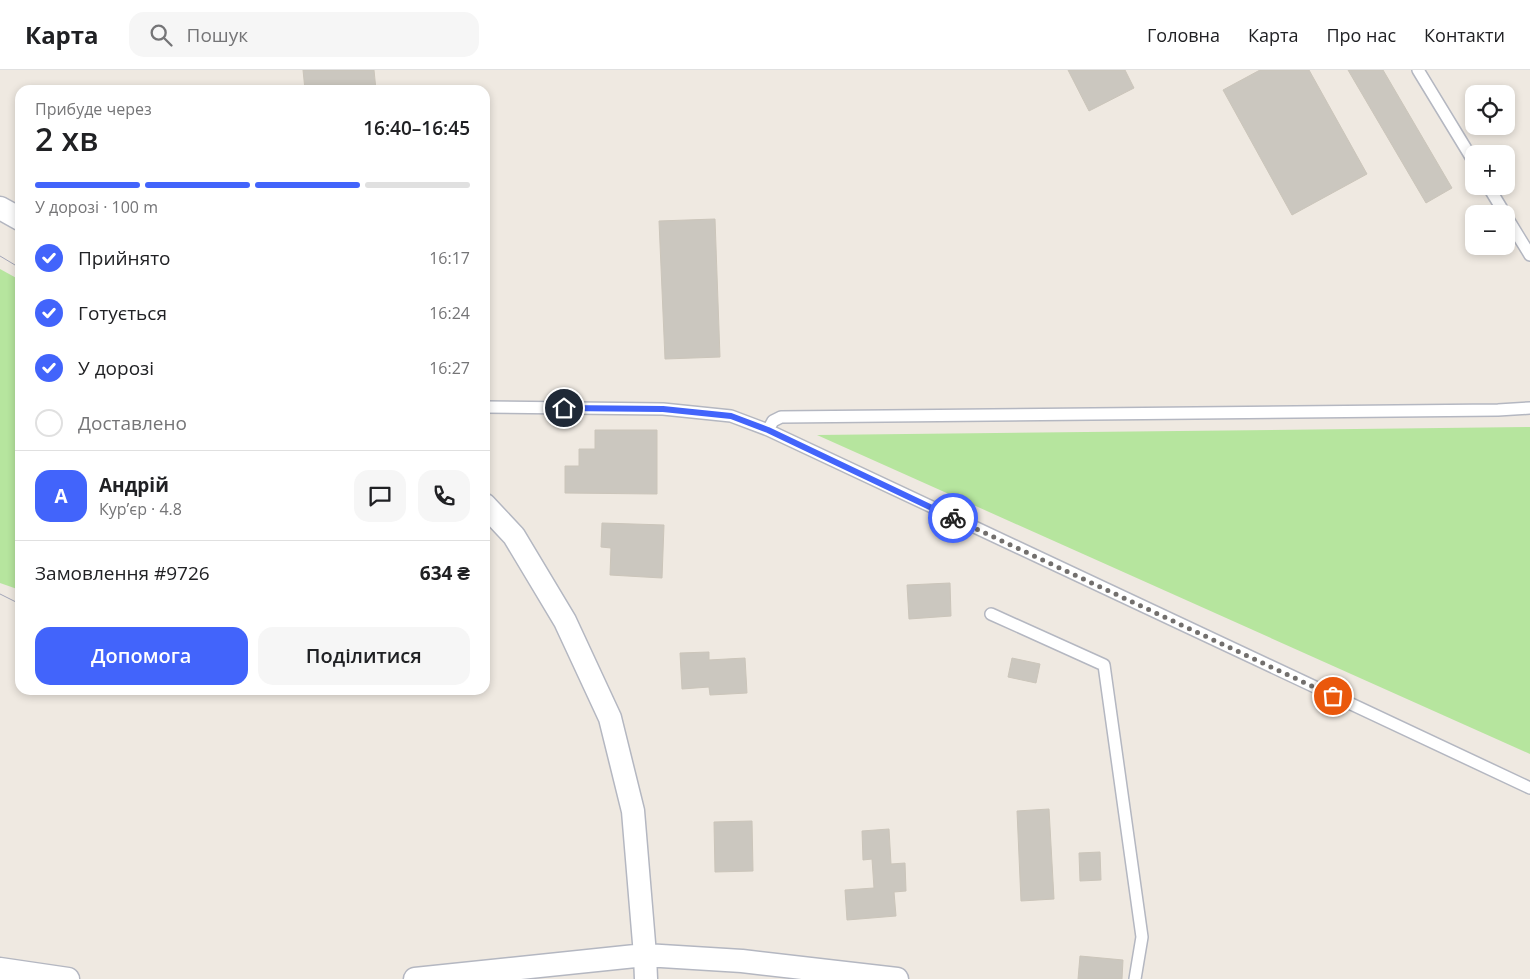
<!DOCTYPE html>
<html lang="uk">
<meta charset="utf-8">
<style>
body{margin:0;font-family:"Open Sans",sans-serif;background:#f6f6f6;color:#202124;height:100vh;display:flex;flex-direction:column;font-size:19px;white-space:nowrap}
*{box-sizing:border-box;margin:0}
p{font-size:16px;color:#757577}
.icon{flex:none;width:28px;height:28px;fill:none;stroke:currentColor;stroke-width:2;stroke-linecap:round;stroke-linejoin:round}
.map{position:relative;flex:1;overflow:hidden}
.details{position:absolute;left:15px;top:15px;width:475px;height:610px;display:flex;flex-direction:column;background:#fff;border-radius:15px;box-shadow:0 2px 8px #0003}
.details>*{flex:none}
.buttons{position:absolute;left:1465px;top:15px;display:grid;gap:10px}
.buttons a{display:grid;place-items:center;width:50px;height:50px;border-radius:10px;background:#fff;box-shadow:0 2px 8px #0003;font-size:25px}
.pin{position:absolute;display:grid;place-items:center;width:42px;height:42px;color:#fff;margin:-21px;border:2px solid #fff;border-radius:50%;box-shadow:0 1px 5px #0007}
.courier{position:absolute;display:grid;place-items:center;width:50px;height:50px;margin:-25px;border:4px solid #4264fb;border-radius:50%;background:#fff;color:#222;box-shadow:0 1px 6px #0007}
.headline em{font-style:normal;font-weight:600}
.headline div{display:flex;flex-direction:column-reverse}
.headline{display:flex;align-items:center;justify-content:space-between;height:85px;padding:0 20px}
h1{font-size:32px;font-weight:600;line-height:38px}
.bar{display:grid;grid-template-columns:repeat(4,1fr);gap:8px 5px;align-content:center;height:60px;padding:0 20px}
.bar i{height:6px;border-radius:4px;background:#e0e0e0}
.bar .on{background:#4264fb}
.bar p{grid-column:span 4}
.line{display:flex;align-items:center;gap:12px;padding:0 20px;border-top:1px solid #e0e0e0}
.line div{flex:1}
.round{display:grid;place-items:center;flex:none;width:52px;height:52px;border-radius:15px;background:#f6f6f6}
ol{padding:0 20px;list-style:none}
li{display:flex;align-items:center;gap:15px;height:55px}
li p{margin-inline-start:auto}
li .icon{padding:5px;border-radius:50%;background:#4264fb;color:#fff;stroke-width:4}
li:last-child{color:#757577}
li i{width:28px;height:28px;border:2px solid #e0e0e0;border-radius:50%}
.button{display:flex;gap:10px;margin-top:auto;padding:10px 20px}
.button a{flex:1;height:58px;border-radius:15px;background:#4264fb;color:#fff;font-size:20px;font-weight:600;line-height:58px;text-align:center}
.button a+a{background:#f6f6f6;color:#202124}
header{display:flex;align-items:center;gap:30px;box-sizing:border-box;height:70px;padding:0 25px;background:#fff;border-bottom:1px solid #e0e0e0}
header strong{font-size:24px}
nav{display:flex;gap:28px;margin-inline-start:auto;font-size:18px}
.search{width:350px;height:45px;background:#f6f6f6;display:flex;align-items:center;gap:12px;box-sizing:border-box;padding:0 18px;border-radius:15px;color:#757577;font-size:19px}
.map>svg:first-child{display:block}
</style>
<header>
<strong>Карта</strong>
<div class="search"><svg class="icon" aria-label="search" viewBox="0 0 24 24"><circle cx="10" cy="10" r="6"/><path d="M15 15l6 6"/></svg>Пошук</div>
<nav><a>Головна</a><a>Карта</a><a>Про нас</a><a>Контакти</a></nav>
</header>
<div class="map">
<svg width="1530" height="909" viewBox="0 0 1530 909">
<rect width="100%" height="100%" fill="#efe9e1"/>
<path fill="#b6e59e" d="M0 199 20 210V520L0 513Z
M1530 357V684L817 365Z"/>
<path fill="#cbc7bf" stroke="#cbc5ba" d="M303 0H374L376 20H305Z
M1068 0H1125L1134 18 1089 41Z
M1260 0H1309L1367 104 1292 145 1223 20Z
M1348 0H1383L1452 118 1426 133Z
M715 149 720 287 665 289 659 151Z
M595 360H657V424L565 423V396H579V379H595Z
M602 453 664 455 662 508 610 505 611 478 601 477Z
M950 513 951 546 909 549 907 515Z
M709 582V590L745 588 747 623 710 625 709 617 682 619 680 583Z
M1012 588 1040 594 1036 613 1008 607Z
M1049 739 1054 829 1021 831 1017 741Z
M752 751 753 801 715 802 714 752Z
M889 759 891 794 905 793 906 821 894 822 896 846 847 850 845 820 874 818 872 789 863 790 862 761Z
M1100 782 1101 810 1080 811 1079 783Z
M1080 886 1123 890 1122 909H1078Z"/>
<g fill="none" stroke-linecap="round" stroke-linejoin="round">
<defs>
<path id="service" d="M1418 0 1474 92
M1488 116 1505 144
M1506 146 1530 185
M485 337 663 339 731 346 768 360 1530 718
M768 360 773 351 781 347 1498 340 1530 338
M991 544 1104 595 1142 867 1135 909"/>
<path id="minor" d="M0 138 20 149
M485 435 514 466 565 551 610 648 633 741 645 885 646 909
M0 899 68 909
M415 909 645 885 742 891 897 909"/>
</defs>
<use href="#service" stroke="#b4b7c1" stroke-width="14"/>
<use href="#minor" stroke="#b4b7c1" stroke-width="25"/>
<use href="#service" stroke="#fff" stroke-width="11"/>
<use href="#minor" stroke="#fff" stroke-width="22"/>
<path stroke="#a3a6b8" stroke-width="1" d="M0 186 20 198
M0 524 20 534"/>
</g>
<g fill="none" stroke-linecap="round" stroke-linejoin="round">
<path stroke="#726f6d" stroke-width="5" stroke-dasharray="0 9" d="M953 448 1333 626"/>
<path stroke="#4264fb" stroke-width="6" d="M564 338 663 339 731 346 768 360 953 448"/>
</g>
</svg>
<div class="buttons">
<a><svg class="icon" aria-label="locate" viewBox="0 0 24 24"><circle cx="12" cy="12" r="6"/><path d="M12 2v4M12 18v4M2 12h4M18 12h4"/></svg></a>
<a>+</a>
<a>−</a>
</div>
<div class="pin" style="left:1333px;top:626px;background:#ea580c"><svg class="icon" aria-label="bag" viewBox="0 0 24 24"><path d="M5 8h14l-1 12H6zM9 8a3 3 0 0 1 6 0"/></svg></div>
<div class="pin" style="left:564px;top:338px;background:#1f2937"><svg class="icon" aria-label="home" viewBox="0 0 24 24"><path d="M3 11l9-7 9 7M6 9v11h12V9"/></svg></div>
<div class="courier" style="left:953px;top:448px"><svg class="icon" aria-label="bike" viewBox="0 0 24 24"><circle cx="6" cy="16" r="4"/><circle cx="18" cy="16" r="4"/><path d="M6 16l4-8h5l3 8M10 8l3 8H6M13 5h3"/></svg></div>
<section class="details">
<div class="headline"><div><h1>2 хв</h1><p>Прибуде через</p></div><em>16:40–16:45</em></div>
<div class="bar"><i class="on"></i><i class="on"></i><i class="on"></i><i></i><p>У дорозі · 100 m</p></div>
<ol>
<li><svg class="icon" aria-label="check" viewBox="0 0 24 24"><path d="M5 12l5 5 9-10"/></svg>Прийнято<p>16:17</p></li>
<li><svg class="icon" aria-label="check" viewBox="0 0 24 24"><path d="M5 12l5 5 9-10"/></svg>Готується<p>16:24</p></li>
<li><svg class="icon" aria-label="check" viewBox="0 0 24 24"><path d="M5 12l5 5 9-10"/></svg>У дорозі<p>16:27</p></li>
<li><i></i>Доставлено</li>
</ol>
<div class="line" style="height:90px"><b class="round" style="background:#4264fb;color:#fff">А</b><div><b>Андрій</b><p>Кур’єр · 4.8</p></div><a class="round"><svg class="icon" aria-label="chat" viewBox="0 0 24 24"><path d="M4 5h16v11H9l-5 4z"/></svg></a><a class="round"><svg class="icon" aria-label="phone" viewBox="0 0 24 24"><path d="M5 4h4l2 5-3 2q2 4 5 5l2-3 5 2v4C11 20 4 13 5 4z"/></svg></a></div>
<div class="line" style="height:65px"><div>Замовлення #9726</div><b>634 ₴</b></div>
<div class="button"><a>Допомога</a><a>Поділитися</a></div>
</section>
</div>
